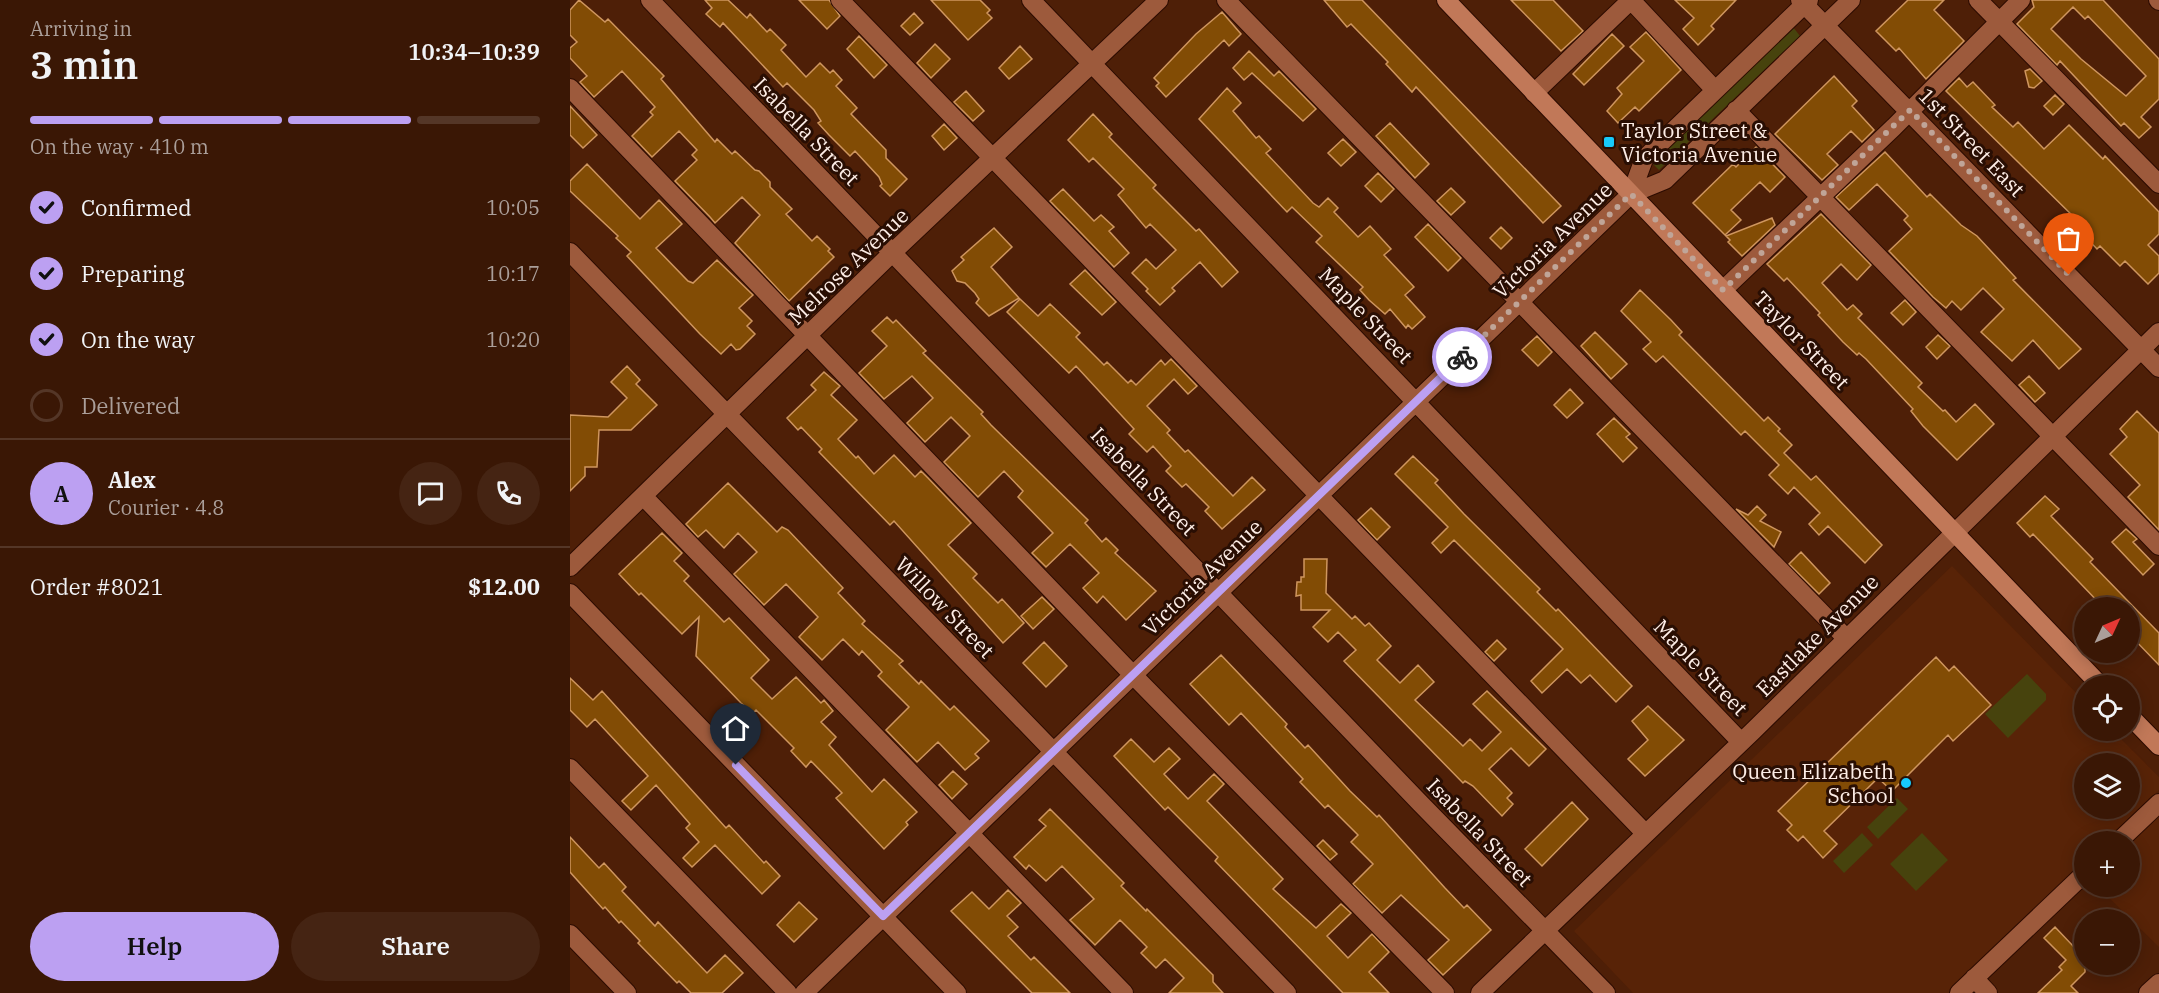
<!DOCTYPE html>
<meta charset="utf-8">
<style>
body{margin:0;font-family:"IBM Plex Serif",serif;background:#452413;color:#f1f3f6;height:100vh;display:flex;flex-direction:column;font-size:22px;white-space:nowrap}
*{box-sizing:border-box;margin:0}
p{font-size:20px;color:#ab9f9a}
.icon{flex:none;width:33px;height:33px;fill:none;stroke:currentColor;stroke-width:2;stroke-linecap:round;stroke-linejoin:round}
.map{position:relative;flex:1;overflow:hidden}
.drawer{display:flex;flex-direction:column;background:#3a1705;width:570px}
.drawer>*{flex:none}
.needle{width:39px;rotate:46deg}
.fabs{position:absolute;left:1504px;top:597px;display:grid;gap:12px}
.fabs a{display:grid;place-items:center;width:66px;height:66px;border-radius:50%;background:#3a1705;box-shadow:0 3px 15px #0003,0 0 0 2px #543627;font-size:30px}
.pin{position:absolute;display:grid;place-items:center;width:51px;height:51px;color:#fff;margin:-62px -26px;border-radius:50% 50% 50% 0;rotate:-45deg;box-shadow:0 0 6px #0007}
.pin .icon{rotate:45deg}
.courier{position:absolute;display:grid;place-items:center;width:60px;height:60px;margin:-30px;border:4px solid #bca0f2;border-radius:50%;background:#fff;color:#222;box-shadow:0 2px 8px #0007}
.headline em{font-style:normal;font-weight:600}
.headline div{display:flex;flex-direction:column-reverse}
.headline{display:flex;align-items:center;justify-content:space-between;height:102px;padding:0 30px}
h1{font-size:39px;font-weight:600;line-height:45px}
.bar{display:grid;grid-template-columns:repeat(4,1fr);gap:9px 6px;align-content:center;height:72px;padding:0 30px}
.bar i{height:8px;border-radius:4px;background:#543627}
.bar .selected{background:#bca0f2}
.bar p{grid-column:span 4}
.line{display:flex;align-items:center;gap:15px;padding:0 30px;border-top:2px solid #543627}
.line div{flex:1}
.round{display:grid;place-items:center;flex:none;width:63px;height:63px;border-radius:32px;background:#452413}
ol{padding:0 30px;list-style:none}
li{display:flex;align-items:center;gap:18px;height:66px}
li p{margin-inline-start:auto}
li .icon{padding:6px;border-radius:50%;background:#bca0f2;color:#111;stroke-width:4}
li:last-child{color:#ab9f9a}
li i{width:33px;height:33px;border:3px solid #543627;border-radius:50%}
.primary-button{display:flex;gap:12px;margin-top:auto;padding:12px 30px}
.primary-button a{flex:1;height:69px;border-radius:36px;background:#bca0f2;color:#111;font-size:24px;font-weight:600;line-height:69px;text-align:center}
.primary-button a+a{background:#452413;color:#f1f3f6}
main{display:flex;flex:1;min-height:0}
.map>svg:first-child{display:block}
</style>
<main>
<section class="drawer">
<div class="headline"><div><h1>3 min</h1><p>Arriving in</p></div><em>10:34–10:39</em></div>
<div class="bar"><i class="selected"></i><i class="selected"></i><i class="selected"></i><i></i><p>On the way · 410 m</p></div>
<ol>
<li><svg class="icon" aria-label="check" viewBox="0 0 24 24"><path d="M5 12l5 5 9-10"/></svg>Confirmed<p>10:05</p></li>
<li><svg class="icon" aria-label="check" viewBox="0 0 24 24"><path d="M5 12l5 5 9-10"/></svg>Preparing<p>10:17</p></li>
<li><svg class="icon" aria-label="check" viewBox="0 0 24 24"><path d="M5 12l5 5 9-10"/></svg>On the way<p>10:20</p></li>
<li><i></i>Delivered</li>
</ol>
<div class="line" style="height:108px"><b class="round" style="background:#bca0f2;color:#111">A</b><div><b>Alex</b><p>Courier · 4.8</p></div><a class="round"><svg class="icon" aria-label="chat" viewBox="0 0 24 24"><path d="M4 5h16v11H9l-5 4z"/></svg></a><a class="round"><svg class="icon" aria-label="phone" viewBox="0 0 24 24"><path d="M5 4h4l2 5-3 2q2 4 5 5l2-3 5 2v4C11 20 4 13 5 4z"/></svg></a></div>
<div class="line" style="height:78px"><div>Order #8021</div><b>$12.00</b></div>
<div class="primary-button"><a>Help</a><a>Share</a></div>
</section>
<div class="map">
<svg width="1589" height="993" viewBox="0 0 1589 993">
<rect width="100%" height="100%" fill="#4e1f07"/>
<path fill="#582307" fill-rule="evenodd" d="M1382 566 1515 702V730L1543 731 1589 777V790L1535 841 1515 842V861L1380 993H1063L1004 931ZM1515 764H1560V808H1515Z
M1589 813V947L1528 887 1560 886V842Z"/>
<path fill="#47430d" d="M1223 27 1230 36 1089 170 1082 163Z
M1457 674 1476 694V700L1438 738 1415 714Z
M1327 798 1338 809 1308 839 1297 827Z
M1292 833 1303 845 1274 873 1263 861Z
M1352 833 1378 860 1346 891 1320 864Z"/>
<path fill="#824c05" stroke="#cf965f" stroke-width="1.5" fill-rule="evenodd" d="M9 0 35 22 38 19 94 76 91 79 145 142 147 139 162 154 165 151 185 170 189 171 200 182V187L222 209 216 214 242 241 247 236 260 249 258 251 264 257 219 301 165 243 190 215 172 197 145 223 140 217 105 181 127 160 122 155 127 150 109 131 82 157 62 136 83 115 80 112 85 107 52 71 24 97 10 82 17 76 0 58V48L7 42 0 35V10Z
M135 0H158L177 18 180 14 197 32 200 29 216 45 211 50 236 77 250 63 260 73 263 70 272 80 266 86 287 108 281 114 316 150V158L337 179 320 196 310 186 312 184 309 177 285 151 280 156 259 135 248 123 251 121 244 110 217 83 213 87 153 23 150 27 136 14 142 8Z
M229 0H259L270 16 257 29Z
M361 0H410L420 10 417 13 422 18 398 40Z
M754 0H792L991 206 973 223 846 87 842 92 816 64 818 62 781 24 777 27Z
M941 0H983L1013 31 991 51Z
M1105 0H1166L1141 26 1144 29 1128 45 1113 29 1124 18Z
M1338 0H1374L1364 10 1394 41 1356 79 1329 48 1326 51 1306 31Z
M1462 0H1533L1589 59V99L1571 117 1581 127 1569 138 1554 123 1551 126 1490 61 1487 65 1447 24 1464 7ZM1503 7 1515 19 1518 16 1576 76 1556 96 1511 59 1481 29Z
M652 12 671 34 659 46 654 40 596 97 586 86 589 83 584 78 626 34Z
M344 13 353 23 340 35 331 26Z
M1076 32 1111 70 1069 111 1065 107 1048 123 1037 111 1052 94 1047 88 1074 61 1060 47Z
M1042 34 1054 46 1014 85 1003 74Z
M289 36 317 65 304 78 277 49Z
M365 44 380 59 361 78 347 63Z
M450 46 462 59 439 79 429 68Z
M679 51 704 76 709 71 746 109 733 121 682 73 674 80 663 68Z
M1460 69 1472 81 1464 88 1459 87 1455 71Z
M1264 76 1287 101 1282 106 1304 130 1292 142 1281 131 1257 154 1268 165 1252 180 1205 134Z
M1389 78 1397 87 1403 82 1425 105 1422 107 1443 127 1448 122 1474 149 1499 125 1533 159 1535 156 1589 212V234L1578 245 1589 256V273L1578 284 1555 261 1550 266 1530 246 1527 249 1510 231 1514 227 1376 91Z
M657 88 671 103 663 111 686 138 689 136 701 149 696 153 743 203 749 207 758 198 768 208 764 212 788 237 800 226 821 249 814 255 844 287 835 295 855 317 842 329 838 325 836 328 820 309 815 314 799 300 790 290 793 287 746 242 752 236 722 207 717 212 629 119Z
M396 91 414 111 403 121 384 102Z
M1485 95 1494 104 1483 115 1474 106Z
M0 106 27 135 13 148 0 135Z
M523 114 542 134 539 137 586 185 583 188 626 231 629 229 668 272 652 287 630 262 602 288 605 291 590 305 576 291 578 289 562 273 576 259 586 269 606 250 580 224 576 228 548 195 554 189 523 158 519 162 498 140Z
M820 123 859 164 845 178 806 136Z
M374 124 387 138 374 150 362 136Z
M773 139 786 152 771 166 758 153Z
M1186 147 1215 177 1200 192 1190 182 1161 210 1171 220 1155 235 1123 203 1163 164 1166 167Z
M1315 152 1357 197 1360 194 1391 225 1407 236 1446 278 1443 280 1511 349 1489 369 1463 340 1442 361 1411 332 1434 309 1413 288 1391 310 1382 301 1376 308 1363 297 1319 251 1342 229 1334 220 1338 216 1307 184 1279 210 1266 197Z
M17 164 70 219 89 200 112 224 86 248 118 281 123 283 147 260 183 295 169 308 182 321 177 326 185 334 170 349 166 350 161 344 151 354 130 334 57 256 61 252 46 238 48 236 0 191V181Z
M808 173 824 189 811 202 795 186Z
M881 188 895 202 881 215 867 201Z
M493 189 524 221 531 215 544 227 539 231 559 253 544 267 480 201Z
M1251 214 1301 265 1287 280 1271 264 1252 283 1277 310 1283 305 1292 314 1288 318 1352 383 1348 387 1373 411 1375 410 1386 422 1405 404 1424 424 1387 460 1353 426 1341 411 1343 409 1296 359 1289 353 1287 355 1273 342 1248 315 1250 313 1217 278 1214 281 1197 264Z
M1202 218 1205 225 1172 256 1158 242 1160 240 1156 236Z
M858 224 891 258 878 271 845 237Z
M931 227 942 238 931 249 920 238Z
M424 228 442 247 421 267 449 298 419 316 406 303 409 299 405 293 395 283 387 281 382 271 394 260 391 257Z
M515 270 546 302 532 315 500 284Z
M1070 290 1101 320 1112 332 1109 335 1194 421 1198 417 1210 429 1208 431 1222 445 1214 453 1241 480 1246 476 1312 545 1295 563 1258 526 1249 535 1239 524 1250 513 1224 487 1218 494 1199 475 1209 465 1175 431 1171 435 1093 356 1086 362 1073 349 1081 342 1051 311Z
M450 299 468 316 480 304 510 333 506 337 534 365 537 362 558 383 561 380 566 385 591 360 595 365 601 359 627 386 618 394 604 379 577 406 600 430 597 433 615 452 618 450 663 496 682 477 695 490 652 529 635 511 639 507 616 484 612 487 596 471 601 466 583 446 577 452 559 434 564 429 506 366 499 373 437 312Z
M1335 300 1346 312 1333 325 1321 313Z
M317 317 323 323 326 320 356 351 353 353 413 412 411 414 421 425 518 520 515 523 532 542 536 538 548 550 545 553 586 591 556 620 533 596 527 603 513 588 529 573 500 544 476 567 462 553 483 533 448 497 453 491 434 471 408 497 374 462 400 436 381 417 355 442 337 423 363 398 342 376 314 399 289 373 317 346 302 331Z
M1025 332 1057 364 1041 379 1011 346Z
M1368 335 1380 346 1367 359 1356 347Z
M967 336 982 352 968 366 952 350Z
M57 366 70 380 66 384 87 405 61 430H29L27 467H15V476L0 491V415L38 417 57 398 41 382Z
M254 372 270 386 261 395 287 420 268 439 286 458 288 456 304 474 324 455 345 477 351 471 358 478 401 523 378 545 407 574 403 578 428 603 432 599 454 623 433 643 324 521 320 525 249 452 252 449 231 427 228 430 217 418 246 390 241 385Z
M1459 376 1475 393 1465 402 1449 385Z
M1000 389 1013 403 997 418 984 405Z
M1567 411 1589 433V530L1558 497 1570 485 1540 454 1557 437 1550 429Z
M1044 418 1060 434 1056 437 1067 448 1053 462 1027 434Z
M843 456 868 480 865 483 894 514 970 589 967 592 986 611 988 609 1062 686 1046 702 1020 675 1011 683 997 669 972 693 961 681 993 649 884 540 871 553 862 543 878 527 825 474Z
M158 483 207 532 212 527 218 530 273 588 268 593 295 621 292 624 333 661 329 664 349 684 351 681 380 710 384 706 419 741 405 754 409 758 395 770 368 742 347 762 316 730 339 707 308 676 312 672 292 651 289 655 273 639 252 660 229 637 248 617 216 584 194 605 164 574 187 552 168 533 154 548 136 530 128 537 116 524Z
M1475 496 1489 509 1481 516 1523 559 1520 562 1589 633V665L1560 635V608H1534L1463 534 1460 537 1447 523Z
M1187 506 1196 515 1190 521 1211 532 1204 547 1166 509 1178 515Z
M801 508 820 527 807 540 788 520Z
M1556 529 1567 539 1563 542 1584 564 1573 575 1542 542Z
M92 533 112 553 104 561 119 576 114 581 154 622 159 618 199 660 181 678 202 699 226 677 251 703 254 700 263 711 251 722 266 737 259 745 302 792 314 779 347 812 336 822 338 825 314 849 266 798 272 793 241 761 236 767 221 751 224 748 186 710 183 713 171 703 126 656 129 617 112 634 71 593 69 595 49 574Z
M1231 552 1260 583 1249 594 1219 564Z
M734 559H757L756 593 782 619 785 616 795 626 799 623 821 646 807 660 830 683 848 665 864 682 845 700 893 746 900 739 912 751 931 732 903 704 917 691 976 749 959 766 941 748 919 769 942 793 937 798 943 804 932 816 903 786 895 781 893 783 774 661 786 650 768 632 758 642 743 627 760 610H731V595L726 596 727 582H731V577H734Z
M472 597 484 609 463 629 451 616Z
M927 640 936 649 924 661 915 652Z
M474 642 497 666 476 687 453 663Z
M651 655 717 724 715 727 735 748 738 745 780 791 807 817 809 815 875 888 894 908 897 905 921 930 873 975 858 960 879 940 831 895 812 913 783 884 803 864 781 842 788 835 758 805 755 808 730 782 733 779 671 713 659 725 620 684Z
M1366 657 1379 671 1384 666 1421 705 1383 741 1378 735 1322 791 1308 778 1254 831 1267 844 1253 858 1233 836 1228 841 1217 830 1222 825 1208 811Z
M0 678 23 700 32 691 156 828 159 825 194 863 196 861 210 876 192 894 145 845 122 867 113 858 129 842 116 828 120 824 86 785 61 810 52 801 78 776 25 719 17 727 0 710Z
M1078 706 1114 740 1075 776 1058 759 1078 740 1062 721Z
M561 739 584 762 599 748 610 759 594 774 618 799 644 774 654 784 637 801 713 879 703 889 746 928 771 904 781 913 757 936 778 958 802 934 819 952 799 972 819 993H773L645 861 648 857 598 807 595 810 544 756Z
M383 771 397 784 382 799 369 785Z
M1002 802 1018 819 972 866 955 849Z
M480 809 554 883 551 886 576 911 577 909 643 975V982L653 993H599L614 978 595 959 586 968 571 953 577 947 550 920 525 945 500 920 524 899 492 866 476 881 459 865 456 869 444 857 476 826 469 820Z
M0 837 29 868 34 863 56 887 52 891 85 926 88 922 137 973 155 955 173 973 152 993H121L109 981 107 983 68 943 70 941 51 921 49 923 35 907 33 909 0 872Z
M753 840 767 854 760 860 747 846Z
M438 890 451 903 437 916 448 927 438 936 461 960 464 957 500 993H462L381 911 402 892 419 909Z
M229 902 247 919 224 942 207 925Z
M1485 927 1503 946 1515 934V972L1501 986 1508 993H1468L1492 970 1489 967 1496 960 1474 938Z"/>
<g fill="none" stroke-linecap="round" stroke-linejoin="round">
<defs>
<path id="minor" d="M80 0 850 803 1036 993
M270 0 1074 832
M461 0 1171 742
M656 0 1276 638
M1061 0 1145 90
M1230 0 1589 368
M1408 0 1589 184
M1588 0 1589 1
M0 88 563 675 875 993
M964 93 1061 0
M1166 110 1589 546
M1061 194 1074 159 1239 0
M0 252 717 993
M1153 290 1324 127 1451 0
M73 496 554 993
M0 567 323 252 589 0
M0 593 387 993
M0 768 218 993
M1548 842 1589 803
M0 934 57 993
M1404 978 1418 993
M234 993 1061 194 1095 180 1281 0
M910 993 1183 731 1589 332
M1389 993 1515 873
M1578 993 1589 983"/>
<path id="major" d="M876 0 1531 686
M1560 716 1589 746"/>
</defs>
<use href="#minor" stroke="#2c0b00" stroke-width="20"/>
<use href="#major" stroke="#2c0b00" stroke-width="20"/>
<use href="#minor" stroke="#9d5a3c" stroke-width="18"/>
<use href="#major" stroke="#c17858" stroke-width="18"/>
</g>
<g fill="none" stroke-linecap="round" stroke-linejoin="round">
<path stroke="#c0a598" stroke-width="6" stroke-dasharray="0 10.8" d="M892 357 1061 194 1153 290 1340 110 1499 275"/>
<path stroke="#bca0f2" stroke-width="8" d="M166 765 313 916 892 357"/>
</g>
<g fill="#17cafb" stroke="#290e03" stroke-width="2">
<rect x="1033" y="136" width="12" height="12" rx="3"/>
<circle cx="1336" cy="783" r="6"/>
</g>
<g text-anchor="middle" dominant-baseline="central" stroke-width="6" stroke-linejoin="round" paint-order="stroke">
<g font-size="21" fill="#fdede6" stroke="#290e03" text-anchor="start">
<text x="1051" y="130">Taylor Street &amp;<tspan x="1051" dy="24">Victoria Avenue</tspan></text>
<text x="1324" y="771" text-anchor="end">Queen Elizabeth<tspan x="1324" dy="24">School</tspan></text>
</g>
<g font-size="21" fill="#fdede6" stroke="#290e03">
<text transform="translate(237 131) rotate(46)">Isabella Street</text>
<text transform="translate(1402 142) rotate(46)">1st Street East</text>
<text transform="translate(982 240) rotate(-44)">Victoria Avenue</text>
<text transform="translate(278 266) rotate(-44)">Melrose Avenue</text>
<text transform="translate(796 315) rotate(46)">Maple Street</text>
<text transform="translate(1232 340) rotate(46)">Taylor Street</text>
<text transform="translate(574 481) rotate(46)">Isabella Street</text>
<text transform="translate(632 577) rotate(-44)">Victoria Avenue</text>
<text transform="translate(375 607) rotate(46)">Willow Street</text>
<text transform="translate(1247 635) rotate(-45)">Eastlake Avenue</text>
<text transform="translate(1131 667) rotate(46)">Maple Street</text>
<text transform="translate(910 832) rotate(46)">Isabella Street</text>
</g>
</g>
</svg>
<div class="fabs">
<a><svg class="needle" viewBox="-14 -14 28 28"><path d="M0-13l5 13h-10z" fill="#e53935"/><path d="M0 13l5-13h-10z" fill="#ab9f9a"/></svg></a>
<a><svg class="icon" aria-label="locate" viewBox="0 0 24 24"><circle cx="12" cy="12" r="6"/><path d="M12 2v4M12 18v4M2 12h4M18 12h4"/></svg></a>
<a><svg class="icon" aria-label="layers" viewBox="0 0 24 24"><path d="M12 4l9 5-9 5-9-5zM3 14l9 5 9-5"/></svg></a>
<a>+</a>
<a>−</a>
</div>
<div class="pin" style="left:1499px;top:275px;background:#ea580c"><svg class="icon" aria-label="bag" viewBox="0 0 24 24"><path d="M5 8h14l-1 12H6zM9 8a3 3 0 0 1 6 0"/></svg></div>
<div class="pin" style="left:166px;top:765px;background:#1f2937"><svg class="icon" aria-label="home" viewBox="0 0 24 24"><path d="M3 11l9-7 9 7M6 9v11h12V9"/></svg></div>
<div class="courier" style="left:892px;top:357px"><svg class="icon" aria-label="bike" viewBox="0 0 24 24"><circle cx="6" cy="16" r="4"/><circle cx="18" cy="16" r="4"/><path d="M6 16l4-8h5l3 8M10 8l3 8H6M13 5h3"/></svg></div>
</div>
</main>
